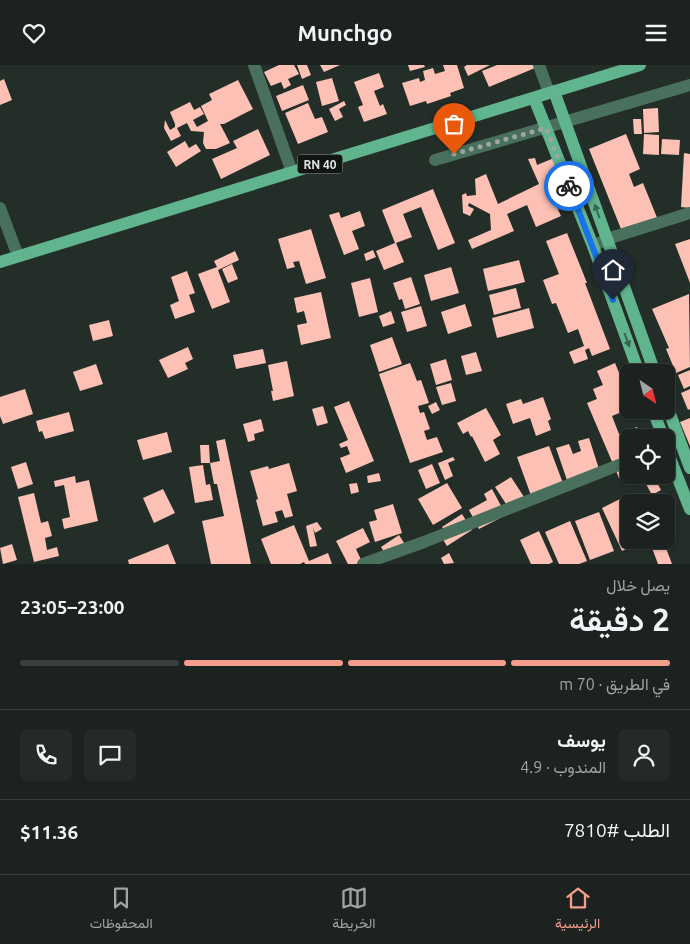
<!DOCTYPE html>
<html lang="ar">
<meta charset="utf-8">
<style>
body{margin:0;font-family:Ubuntu,Vazirmatn,sans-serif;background:#242a28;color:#f1f3f6;direction:rtl;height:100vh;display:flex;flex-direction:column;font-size:19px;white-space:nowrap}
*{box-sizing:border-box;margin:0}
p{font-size:16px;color:#a0a4a4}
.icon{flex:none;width:28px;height:28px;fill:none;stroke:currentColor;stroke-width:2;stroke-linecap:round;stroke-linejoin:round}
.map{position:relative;height:499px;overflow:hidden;direction:ltr}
.details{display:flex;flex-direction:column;background:#1b221f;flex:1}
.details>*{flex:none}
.needle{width:32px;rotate:145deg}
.tools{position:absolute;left:620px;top:299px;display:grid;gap:10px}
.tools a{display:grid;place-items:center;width:55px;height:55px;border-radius:8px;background:#1b221f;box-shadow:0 1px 4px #0004,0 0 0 1px #393f3d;font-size:25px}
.pin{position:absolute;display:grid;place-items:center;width:42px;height:42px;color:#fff;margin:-51px -21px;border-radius:50% 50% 50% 0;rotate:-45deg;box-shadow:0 0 5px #0007}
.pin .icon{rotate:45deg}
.courier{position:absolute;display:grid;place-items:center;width:50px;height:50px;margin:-25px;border:4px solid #1a73e8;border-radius:50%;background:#fff;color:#222;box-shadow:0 1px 6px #0007}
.headline em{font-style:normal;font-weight:600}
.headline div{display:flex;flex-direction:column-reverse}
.headline{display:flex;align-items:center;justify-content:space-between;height:85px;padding:0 20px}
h1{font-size:32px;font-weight:600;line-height:38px}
.bar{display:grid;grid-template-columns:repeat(4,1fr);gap:8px 5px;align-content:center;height:60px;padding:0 20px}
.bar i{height:6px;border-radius:4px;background:#393f3d}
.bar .current{background:#f49d8c}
.bar p{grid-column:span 4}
.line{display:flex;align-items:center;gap:12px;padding:0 20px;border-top:1px solid #393f3d}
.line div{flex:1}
.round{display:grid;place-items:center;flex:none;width:52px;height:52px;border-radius:8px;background:#242a28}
header{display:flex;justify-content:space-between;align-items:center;height:65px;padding:0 20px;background:#1b221f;font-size:22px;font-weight:600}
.tab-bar{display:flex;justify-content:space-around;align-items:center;height:70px;border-top:1px solid #393f3d;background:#1b221f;font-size:14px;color:#a0a4a4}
.tab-bar a{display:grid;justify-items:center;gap:2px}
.tab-bar .current{color:#f49d8c}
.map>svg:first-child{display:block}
</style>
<header><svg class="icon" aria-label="menu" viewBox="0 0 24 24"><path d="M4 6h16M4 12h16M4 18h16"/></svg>Munchgo<svg class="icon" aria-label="heart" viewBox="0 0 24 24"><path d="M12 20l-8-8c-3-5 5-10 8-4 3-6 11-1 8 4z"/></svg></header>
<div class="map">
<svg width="690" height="499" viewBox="0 0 690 499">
<rect width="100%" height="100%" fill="#242e29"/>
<path fill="#fcc0b4" d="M279 0H294L299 9 288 14 291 20 284 24 281 17 271 21 264 7Z
M297 0H307L311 10 302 14Z
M320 0H340L324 7Z
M408 0H424L425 2 410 6Z
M443 0H457L464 23 450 28 451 31 427 39 426 36 410 41 402 18 419 13 420 17 425 15 423 6 433 3 435 9 445 6Z
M467 0H490L468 11 464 2Z
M497 0H534L535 3 489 22 482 6Z
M379 8 384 22 374 26 380 41 383 39 387 49 364 57 358 42 363 40 354 17Z
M332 13 339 36 322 41 316 17Z
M4 14 12 35 0 40V16Z
M238 15 253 44 224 59H220L230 78 216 84H206L203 78 204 67 191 66 187 58 177 63 181 71 171 76 164 63 165 55 170 65 175 62V59L170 47 190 37 194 45 200 42 204 49 193 55 197 62 208 56 201 41 212 35 209 29Z
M303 20 309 35 282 46 276 31Z
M344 36 346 40 339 44 343 52 335 56 329 44Z
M308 38 315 54 322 52 328 67 298 79 285 48Z
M658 43 659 67 644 68 643 44Z
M633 54H641L642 69H634Z
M258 64 270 90 221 114 212 94 237 83 233 76Z
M626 69 640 104 629 109 634 122 643 118 660 160 625 174 589 84Z
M644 69 659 70V90L643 89Z
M662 74 680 75 679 90 661 89Z
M185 76 189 83 196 79 201 86 176 102 167 87Z
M684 88 690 89V143L681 142Z
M535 93 537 100 554 93 567 124 552 131 561 151 536 162 527 140 507 149 514 166 472 184 468 175 491 165 490 149 469 138 468 141 474 144 470 151 463 148 462 130 466 128 467 131 476 130 475 114 486 109 498 139 539 119 528 94Z
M433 124 455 178 438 185 421 142 403 149 412 172 396 178 404 197 384 205 376 186 395 178 382 145Z
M360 146 365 161 352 166 359 184 344 190 329 150 339 147 341 153Z
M311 164 326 213 306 219 299 196 293 197 295 202 287 204 278 174Z
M567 168 587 218H585L610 284 592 291 589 283 585 285 588 294 574 299 569 287 584 281 578 264 568 268 556 238 552 239 543 215 559 209 546 176Z
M690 174V218L675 179Z
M373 185 376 192 366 196 364 189Z
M235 186 239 195 218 205 230 237 212 244 198 209 217 202 214 196Z
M519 195 525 217 488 226 483 204Z
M232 199 238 214 228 218 222 204Z
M451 202 459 228 431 236 424 210Z
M187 206 195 228 189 230 195 247 175 254 170 240 179 236 171 212Z
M411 212 420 239 405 244 402 234 399 235 393 218Z
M370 213 378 247 359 252 351 218Z
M516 223 521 243 494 250 489 230Z
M321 227 331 273 301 280 297 260 307 258 304 246 297 248 294 233Z
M689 229 690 302 676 308 666 284 669 283 652 244Z
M465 239 472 261 448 269 441 247Z
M421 241 427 261 407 267 401 247Z
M529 243 534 263 497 273 492 253Z
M391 246 395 258 383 262 379 251Z
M109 255 113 271 93 276 89 260Z
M392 272 402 299 379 307 370 280Z
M188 282 193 294 185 298 188 304 168 313 159 295Z
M263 284 266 298 236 304 233 290Z
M476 287 482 306 466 310 461 291Z
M446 294 452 315 436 320 430 299Z
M287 296 294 331 273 336 271 326H273L268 300Z
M410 298 417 316 421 315 429 338 418 341 420 348 424 347 430 364 424 366 427 375 437 372 443 387 410 398 379 309Z
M615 298 629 332V344L612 351 619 369 637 362 642 372H629V409L619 413 587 338 597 334 593 324 603 320 597 306Z
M96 299 103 319 80 326 73 307Z
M690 305V321L684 324 678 310Z
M451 318 456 336 442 340 436 322Z
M25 324 33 349 3 359 0 351V332Z
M690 324V344L688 345 681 328Z
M543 332 551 354 548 356 551 365 536 371 530 353 513 359 506 339 521 334 523 339Z
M349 336 374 396 346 408 340 393 350 389 347 381 341 383 339 379 348 375 334 342Z
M436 337 440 345 432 349 428 341Z
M323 341 328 358 317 361 312 344Z
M486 343 501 370 493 375 500 389 485 397 472 371 471 372 468 366 463 369 457 358Z
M69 347 74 366 45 374 42 366 39 367 36 356Z
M690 353V381L680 357Z
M261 354 264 366 254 369 255 375 248 377 243 359Z
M167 367 172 387 143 395 137 375Z
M589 373 600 407 568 418 556 383 569 379 573 389 581 386 578 376Z
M225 374 251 499H211L202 456 224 451 217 419H214L210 398 220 396 216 376Z
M200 380H209L210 398H201Z
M549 381 564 421 533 436 517 392Z
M453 392 455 395 448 398 453 411 445 415 438 398Z
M26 397 33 419 18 424 11 402Z
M289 398 297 426 287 429 293 451 285 453 282 445 275 447 278 457 263 461 256 435 258 434 250 406 268 401 269 404Z
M432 399 440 418 426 424 418 405Z
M203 400 206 420 210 419 213 435 195 438 189 402Z
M379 408 381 416 368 418 367 411Z
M75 411 76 418 89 415 98 456 64 464 62 454 70 452 64 420 55 422 54 416Z
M511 412 526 435 510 445 495 422Z
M654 412 661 425 652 430 645 417Z
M357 418 359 427 351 429 349 419Z
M447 418 462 443 433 460 418 434Z
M163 424 175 448 154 458 143 433Z
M492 424 506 450 479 464 469 445 487 435 484 429Z
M34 428 41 458 48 456 52 471 45 473 47 485 57 482 59 491 34 497 18 432Z
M624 432 629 444V475H645L622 486 602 443Z
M393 439 402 468 375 477 369 457 377 455 374 445Z
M599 447 614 486 590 495 575 456Z
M462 449 472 465 447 481 442 473 447 469 442 462Z
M570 456 587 496 579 499H559L545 467Z
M317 457 322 464 315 468 313 463 317 481 310 482 306 461Z
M294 460 309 496 328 488 332 499H305L304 497 300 499H271L261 474Z
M363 463 370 477 356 484 363 499H348L336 476Z
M539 466 553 497 549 499H531L520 475Z
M399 470 406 481 388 493 381 482Z
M649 475H663L672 499H658Z
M12 479 17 495 3 499 0 483Z
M168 479 176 499H129L128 495Z
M449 488 454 498 444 499 441 493Z"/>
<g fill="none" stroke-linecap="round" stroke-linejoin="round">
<path stroke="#49705d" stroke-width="12" d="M254 0 292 107
M539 0 549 28
M435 95 690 20
M0 143 18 191
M593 181 607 174 690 148
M363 499 424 477 629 396"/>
<path stroke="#60b48e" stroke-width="12" d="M554 26 655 308
M534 33 593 181 639 308
M0 197 640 0
M666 338 690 403
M653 345 663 372
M666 383 690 444"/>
</g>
<defs><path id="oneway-solid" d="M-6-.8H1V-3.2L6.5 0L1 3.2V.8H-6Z" transform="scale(1.25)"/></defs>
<g fill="#386450">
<use href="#oneway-solid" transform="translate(597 146) rotate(-110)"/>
<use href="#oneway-solid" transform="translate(627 275) rotate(70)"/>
</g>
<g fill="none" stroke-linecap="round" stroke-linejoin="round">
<path stroke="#9ea6a2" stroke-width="5" stroke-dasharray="0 9" d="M454 89 546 63 569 121"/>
<path stroke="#1a73e8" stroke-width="6" d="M569 121 613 235"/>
</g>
<g text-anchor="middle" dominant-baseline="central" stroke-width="5" stroke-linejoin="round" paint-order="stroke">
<rect fill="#101512" stroke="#a2a7a4" stroke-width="1" x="297.5" y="89.5" width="45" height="19" rx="4"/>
<g font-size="12" font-weight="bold" fill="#e0e6e3">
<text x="320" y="99">RN 40</text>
</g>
</g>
</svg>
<div class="tools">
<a><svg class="needle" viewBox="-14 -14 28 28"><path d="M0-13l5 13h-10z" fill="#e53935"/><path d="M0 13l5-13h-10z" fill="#a0a4a4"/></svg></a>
<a><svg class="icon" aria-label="locate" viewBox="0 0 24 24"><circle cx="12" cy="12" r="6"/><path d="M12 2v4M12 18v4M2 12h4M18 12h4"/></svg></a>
<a><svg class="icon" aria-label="layers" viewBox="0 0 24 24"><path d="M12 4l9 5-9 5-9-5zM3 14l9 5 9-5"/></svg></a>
</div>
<div class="pin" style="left:454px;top:89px;background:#ea580c"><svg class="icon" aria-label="bag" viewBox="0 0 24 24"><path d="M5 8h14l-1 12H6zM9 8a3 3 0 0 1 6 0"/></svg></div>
<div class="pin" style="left:613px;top:235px;background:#1f2937"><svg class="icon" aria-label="home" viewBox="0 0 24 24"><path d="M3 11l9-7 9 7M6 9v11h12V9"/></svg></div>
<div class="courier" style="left:569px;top:121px"><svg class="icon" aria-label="bike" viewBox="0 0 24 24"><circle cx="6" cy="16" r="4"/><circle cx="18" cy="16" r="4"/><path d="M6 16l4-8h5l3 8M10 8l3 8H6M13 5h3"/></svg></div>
</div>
<section class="details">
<div class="headline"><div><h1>2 دقيقة</h1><p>يصل خلال</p></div><em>23:00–23:05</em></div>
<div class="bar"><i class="current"></i><i class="current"></i><i class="current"></i><i></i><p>في الطريق · 70 m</p></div>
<div class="line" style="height:90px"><a class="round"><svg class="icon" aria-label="person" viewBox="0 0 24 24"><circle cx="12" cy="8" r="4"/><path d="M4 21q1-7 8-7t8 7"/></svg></a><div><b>يوسف</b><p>المندوب · 4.9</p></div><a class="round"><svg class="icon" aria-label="chat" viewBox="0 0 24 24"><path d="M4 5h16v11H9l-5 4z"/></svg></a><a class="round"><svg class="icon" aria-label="phone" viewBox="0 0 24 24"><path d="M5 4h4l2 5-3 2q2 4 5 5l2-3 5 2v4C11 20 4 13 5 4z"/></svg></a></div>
<div class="line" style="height:65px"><div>الطلب #7810</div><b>$11.36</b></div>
</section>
<nav class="tab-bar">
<a class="current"><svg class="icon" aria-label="home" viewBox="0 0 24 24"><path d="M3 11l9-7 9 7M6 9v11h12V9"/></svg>الرئيسية</a>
<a><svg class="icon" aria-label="map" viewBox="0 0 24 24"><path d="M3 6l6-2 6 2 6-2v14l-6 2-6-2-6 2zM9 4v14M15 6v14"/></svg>الخريطة</a>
<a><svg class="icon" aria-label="saved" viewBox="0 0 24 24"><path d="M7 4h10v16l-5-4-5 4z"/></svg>المحفوظات</a>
</nav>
